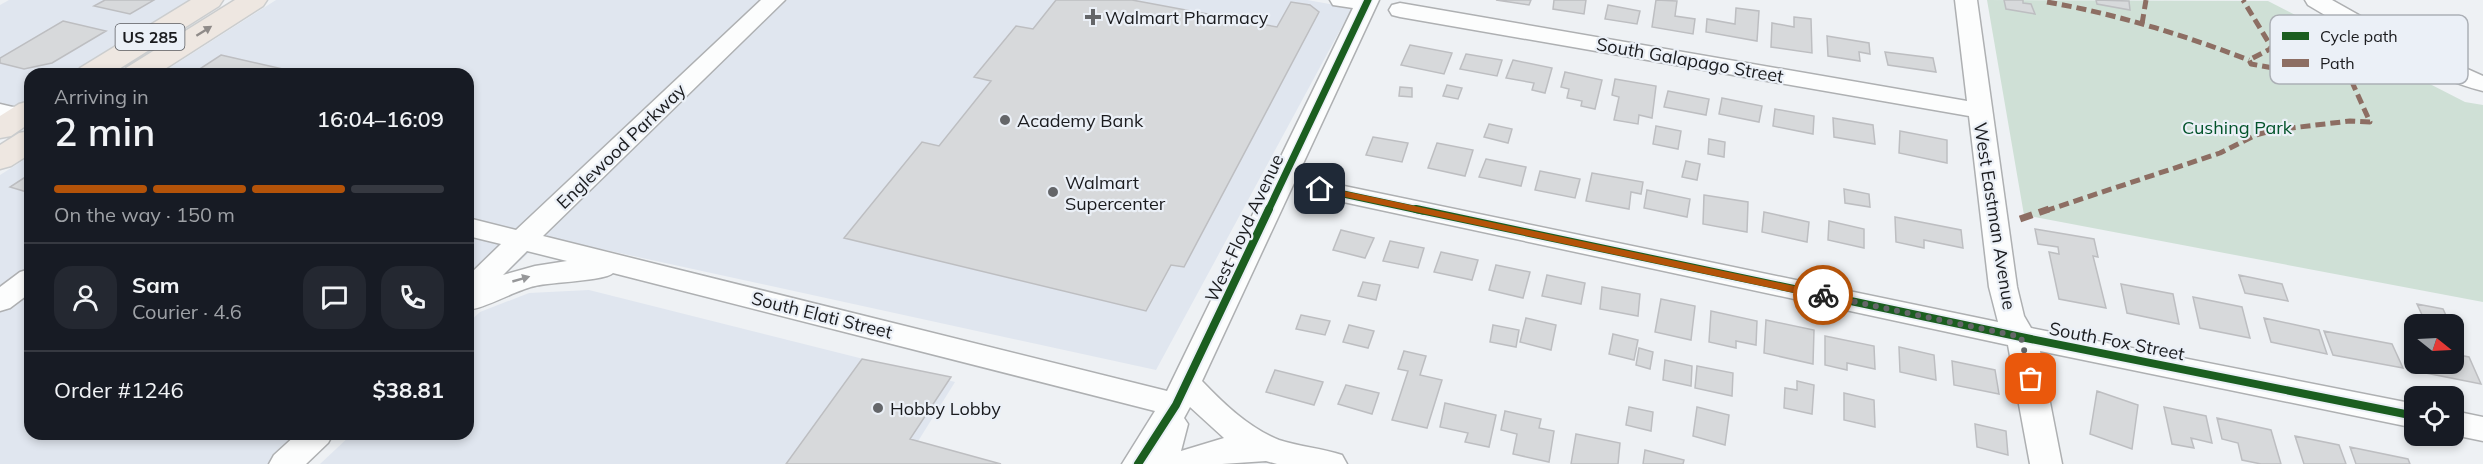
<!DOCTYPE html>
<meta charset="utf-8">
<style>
body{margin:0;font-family:Mulish,sans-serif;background:#242831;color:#f1f3f6;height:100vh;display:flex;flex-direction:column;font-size:22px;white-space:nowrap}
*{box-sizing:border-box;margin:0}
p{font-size:20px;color:#9ea1a6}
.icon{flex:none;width:33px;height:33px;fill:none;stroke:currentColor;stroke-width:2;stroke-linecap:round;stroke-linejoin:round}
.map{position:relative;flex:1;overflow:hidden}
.drawer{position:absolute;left:24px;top:68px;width:450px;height:372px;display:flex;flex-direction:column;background:#171b24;border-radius:18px;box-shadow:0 3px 9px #0003}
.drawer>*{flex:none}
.needle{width:39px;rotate:108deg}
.buttons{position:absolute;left:2404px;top:314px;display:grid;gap:12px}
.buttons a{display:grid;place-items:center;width:60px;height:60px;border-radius:12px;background:#171b24;box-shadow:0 3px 9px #0003;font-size:30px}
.pin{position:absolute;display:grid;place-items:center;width:51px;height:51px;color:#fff;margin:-26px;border-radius:12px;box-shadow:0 3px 9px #0006}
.courier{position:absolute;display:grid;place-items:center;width:60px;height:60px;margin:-30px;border:4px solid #b45309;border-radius:50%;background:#fff;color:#222;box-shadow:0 2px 8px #0007}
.headline em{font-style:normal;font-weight:600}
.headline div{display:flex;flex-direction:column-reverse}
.headline{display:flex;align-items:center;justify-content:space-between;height:102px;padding:0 30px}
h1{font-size:39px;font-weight:600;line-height:45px}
.bar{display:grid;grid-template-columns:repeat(4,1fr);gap:9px 6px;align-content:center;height:72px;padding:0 30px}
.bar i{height:8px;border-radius:4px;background:#363941}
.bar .current{background:#b45309}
.bar p{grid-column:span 4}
.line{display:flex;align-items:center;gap:15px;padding:0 30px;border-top:2px solid #363941}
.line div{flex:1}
.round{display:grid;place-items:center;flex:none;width:63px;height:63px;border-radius:18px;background:#242831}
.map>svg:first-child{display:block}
</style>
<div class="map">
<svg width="2483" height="464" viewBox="0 0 2483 464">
<rect width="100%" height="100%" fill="#eef1f4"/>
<path fill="#e0e6ef" d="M9 0H200L77 73 30 74V102L0 120V5Z
M276 0H1307L1352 8 1156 370 546 237 468 309V74H160Z
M30 156V434H333L299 464H0V175Z
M589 290 955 382 915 446 981 464H320L352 434H468V323L480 312 529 293Z"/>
<path fill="#cfe0d6" d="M1987 0 2268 1 2465 102 2483 105V302L2024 215Z"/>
<path fill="#d7d9db" stroke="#bdbec1" stroke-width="1.5" d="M105 0H154L130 14 94 6Z
M1056 0H1132L1277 27 1291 2 1310 5 1319 12 1184 267 1171 265 1146 311 844 238 922 142 939 146 991 81 974 77 1016 26 1033 29Z
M1496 0H1531L1529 5Z
M1554 0H1586L1584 14 1553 9Z
M1656 0 1677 1 1675 16 1695 19 1693 34 1652 27Z
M2004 0H2023V3L2031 4 2035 14 2006 9Z
M2096 0 2129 1 2130 10 2097 4Z
M1608 5 1640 11 1637 24 1605 19Z
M1736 8 1759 11 1757 41 1706 32 1707 19 1735 24Z
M1794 17 1811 19 1812 53 1771 47 1772 23 1794 27Z
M63 21 106 31 52 63 24 69 0 63V58Z
M1827 36 1869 43 1870 54 1859 52 1860 61 1828 56Z
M1410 45 1452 53 1444 74 1401 65Z
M1885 52 1933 58 1936 72 1888 65Z
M1466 54 1502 60 1497 76 1460 69Z
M221 55 296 72 192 74Z
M1513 60 1552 68 1545 93 1532 90 1534 83 1506 78Z
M1565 72 1602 80 1595 109 1581 106 1582 101 1567 98 1569 89 1561 87Z
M1615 79 1656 86 1652 118 1639 115 1638 124 1614 120 1619 97 1612 95Z
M1447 85 1462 88 1458 99 1443 96Z
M1400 87 1412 88V97L1399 96Z
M1668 91 1709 99 1706 115 1664 107Z
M1722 98 1762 106 1759 122 1719 114Z
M1775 109 1814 116 1813 134 1773 126Z
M1833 118 1873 125 1875 144 1834 137Z
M1489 124 1512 129 1508 143 1484 137Z
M1656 126 1681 131 1678 149 1653 144Z
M1900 131 1947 140V163L1899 153Z
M1373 137 1408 143 1402 162 1366 155Z
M1709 139 1725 142 1724 157 1708 154Z
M1437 143 1473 150 1465 176 1428 168Z
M1486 159 1526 167 1521 186 1479 177Z
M1686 161 1700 164 1697 180 1682 177Z
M1540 171 1580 179 1575 198 1535 190Z
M1592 173 1643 182 1641 194 1631 192 1629 209 1586 201Z
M30 174V193L10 187Z
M1844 189 1869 194 1870 207 1845 203Z
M1647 190 1690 199 1687 217 1644 208Z
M1704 195 1748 202 1747 232 1703 224Z
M1764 212 1809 222 1807 242 1762 232Z
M1895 217 1961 230 1963 248 1924 240V248L1896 242Z
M1829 221 1864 229V248L1828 240Z
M2035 229 2094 239 2098 257 2093 256 2106 308 2059 299 2049 252 2059 254 2058 247 2038 244Z
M1341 230 1374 238 1365 258 1333 250Z
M1390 241 1424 248 1418 268 1383 261Z
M1441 252 1478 260 1472 280 1434 272Z
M1496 265 1530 272 1523 298 1489 290Z
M1547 275 1585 283 1581 304 1542 296Z
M2239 275 2282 284 2288 301 2245 293Z
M1363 282 1380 285 1376 300 1358 296Z
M2121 284 2173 294 2179 324 2127 313Z
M1602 287 1640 294 1638 316 1600 309Z
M2193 297 2242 307 2250 338 2200 328Z
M1661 299 1695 306 1691 340 1655 332Z
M2417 304 2443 309 2450 324 2424 319Z
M1711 311 1757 321 1756 345 1736 341V348L1709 342Z
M1301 315 1330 321 1325 335 1296 329Z
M1526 318 1556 325 1551 350 1520 342Z
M2264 318 2319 330 2327 354 2271 342Z
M1766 320 1814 330 1813 364 1764 353Z
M1349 325 1374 331 1368 348 1343 342Z
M1493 325 1519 330 1516 347 1490 342Z
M2324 331 2392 344 2403 368 2333 355Z
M1613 334 1638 340 1634 360 1609 354Z
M1825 336 1874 346 1875 369 1847 363V370L1825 365Z
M1899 347 1934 355 1936 380 1900 372Z
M1639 348 1653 352 1650 369 1636 365Z
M1404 351 1426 356 1420 375 1442 380 1427 428 1392 420 1408 371 1398 369Z
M2454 354 2469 357 2481 384 2421 372 2418 363H2454Z
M862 359 951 377 910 439 1001 464H786Z
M1665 360 1692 366 1691 386 1663 380Z
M1952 361 1995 370 1999 394 1954 385Z
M1697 366 1733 373 1732 396 1695 388Z
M1275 370 1323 382 1314 405 1266 392Z
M1797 381 1814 385 1812 414 1784 408 1785 388 1797 390Z
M1346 385 1379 393 1372 414 1338 404Z
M2097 391 2138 405 2132 449 2090 434Z
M1844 393 1874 400 1875 427 1844 420Z
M1445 403 1496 415 1489 447 1465 442 1468 433 1440 427Z
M1629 407 1653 412 1651 431 1626 425Z
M1697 407 1729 415 1725 445 1693 436Z
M2164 407 2206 416 2212 443 2191 438 2194 448 2172 444Z
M1505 411 1541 419 1539 428 1554 431 1549 462 1513 454 1517 434 1501 430Z
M2217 418 2271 430 2281 464H2261L2242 460 2238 443 2222 439Z
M1975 424 2006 431 2008 455 1977 447Z
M1576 434 1620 443 1618 464H1571Z
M2295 436 2339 445 2346 464H2304Z
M2350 447 2408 459 2410 464H2356Z
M1645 450 1684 460 1683 464H1643Z"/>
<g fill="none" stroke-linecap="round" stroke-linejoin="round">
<defs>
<path id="minor" d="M761 0H785L543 236 1167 391 1353 8 1333 5 1330 0H1379L1202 381C1224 404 1249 428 1279 440 1300 447 1322 448 1342 455L1347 464H1277L1266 461 1222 464H1122L1155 411 613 273C605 281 551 282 535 286 518 289 480 311 468 309V276L501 244 468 236V218L516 230ZM527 251 567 261 535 266 503 275ZM1190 407 1224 438 1181 451 1188 424 1184 418Z
M1955 0H1977L2017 287 2024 316 2031 328 2415 404V428L2040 351 2062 464H2030L2008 345 1320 197 1311 195 1307 189 1311 183 1320 181 1998 322 1989 287 1969 116 1400 17 1392 15 1389 10 1392 5 1400 3 1967 101Z
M2305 0H2332L2405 41 2483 76V91C2423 76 2361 36 2308 5Z
M0 104 30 111V126L0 119Z
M30 269V293L10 308 0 311V287L20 272Z
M2454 411 2483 417V441L2454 435Z
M297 434H333L328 443 306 464H269L274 455Z"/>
<path id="highway" d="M191 0H223L219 6 111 74H76L80 68Z
M235 0H267L263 6 157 74H122L126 68Z
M30 101V123L11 136 0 138V116L19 104Z
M30 131V154L11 166 0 169V145L19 133Z"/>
</defs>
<use href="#minor" stroke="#aeb0b2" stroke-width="3"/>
<use href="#highway" stroke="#cbcdce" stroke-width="3"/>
<use href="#minor" fill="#fcfdfd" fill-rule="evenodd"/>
<use href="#highway" fill="#eee7e1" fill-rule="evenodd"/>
<path stroke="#8d6e63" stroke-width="5" stroke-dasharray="10 5" stroke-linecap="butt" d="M2047 2C2117 14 2183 35 2249 60
M2142 24 2146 0
M2045 211 2220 153 2256 135 2274 130 2350 121 2370 122 2352 82 2251 64 2249 60 2272 48 2243 0"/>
<path stroke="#8d6e63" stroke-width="7" stroke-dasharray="13 7" stroke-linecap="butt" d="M2020 219 2049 209"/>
<defs>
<path id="cycleway-far1" d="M1320 189 1423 211
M1268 211 1368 0"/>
<path id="cycleway" d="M1416 209 2021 337 2415 416
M1138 464 1176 405 1269 209"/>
</defs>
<use href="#cycleway-far1" stroke="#ebf0f7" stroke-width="10"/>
<use href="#cycleway" stroke="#ebf0f7" stroke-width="12"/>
<use href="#cycleway-far1" stroke="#1b5e20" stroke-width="7"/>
<use href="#cycleway" stroke="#1b5e20" stroke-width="8"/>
</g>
<defs><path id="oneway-solid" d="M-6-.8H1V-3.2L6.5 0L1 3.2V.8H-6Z" transform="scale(1.5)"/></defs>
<use fill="#8f8b89" href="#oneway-solid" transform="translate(204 31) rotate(-32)"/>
<use fill="#969799" href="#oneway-solid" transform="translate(521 279) rotate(-16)"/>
<path fill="#b45309" d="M1320 186 1823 292 1828 295 1823 299 1317 191V187Z"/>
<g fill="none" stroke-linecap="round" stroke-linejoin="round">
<path stroke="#646669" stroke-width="6" stroke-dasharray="0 10.8" d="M1823 295 2021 337 2031 379"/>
</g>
<g fill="#646669" stroke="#ebf0f7" stroke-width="2">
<path d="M1090 8h6v6h6v6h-6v6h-6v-6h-6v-6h6z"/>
<circle cx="1005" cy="120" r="6"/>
<circle cx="1053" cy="192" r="6"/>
<circle cx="878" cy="408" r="6"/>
</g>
<g text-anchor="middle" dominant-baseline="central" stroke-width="4.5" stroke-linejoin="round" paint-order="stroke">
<rect fill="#ebf0f7" stroke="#595b5f" stroke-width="1.5" x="115.5" y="24" width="69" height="26" rx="4.5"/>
<g font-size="16" font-weight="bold" fill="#1a1b1e">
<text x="150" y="37">US 285</text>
</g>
<g font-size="18" fill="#1a1b1e" stroke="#ebf0f7" text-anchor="start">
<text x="1105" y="17">Walmart Pharmacy</text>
<text x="1017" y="120">Academy Bank</text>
<text x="1065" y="182">Walmart<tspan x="1065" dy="21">Supercenter</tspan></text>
<text x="890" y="408">Hobby Lobby</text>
</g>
<g font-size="18" fill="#1a1b1e" stroke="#ebf0f7">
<text transform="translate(1690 60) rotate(10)">South Galapago Street</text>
<text transform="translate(621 146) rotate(-44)">Englewood Parkway</text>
<text transform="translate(1995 216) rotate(81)">West Eastman Avenue</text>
<text transform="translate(1244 228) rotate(-65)">West Floyd Avenue</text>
<text transform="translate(822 315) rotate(14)">South Elati Street</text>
<text transform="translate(2117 341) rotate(11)">South Fox Street</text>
</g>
<g font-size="18" fill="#03532b" stroke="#ebf0f7">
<text x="2237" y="127">Cushing Park</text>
</g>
</g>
<rect x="2270" y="15" width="198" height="69" rx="9" fill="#ebf0f7" stroke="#acb0b6" stroke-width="1.5"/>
<rect x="2282" y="32" width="27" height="8" fill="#1b5e20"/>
<rect x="2282" y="59" width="27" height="8" fill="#8d6e63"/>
<g font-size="16" fill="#1a1b1e">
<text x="2320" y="42">Cycle path</text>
<text x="2320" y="69">Path</text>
</g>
</svg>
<div class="buttons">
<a><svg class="needle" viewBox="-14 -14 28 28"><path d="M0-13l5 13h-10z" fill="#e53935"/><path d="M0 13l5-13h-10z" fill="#9ea1a6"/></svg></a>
<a><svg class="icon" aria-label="locate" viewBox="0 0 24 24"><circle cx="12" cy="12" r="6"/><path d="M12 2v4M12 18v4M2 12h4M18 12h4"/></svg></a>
</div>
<div class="pin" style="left:2031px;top:379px;background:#ea580c"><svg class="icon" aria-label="bag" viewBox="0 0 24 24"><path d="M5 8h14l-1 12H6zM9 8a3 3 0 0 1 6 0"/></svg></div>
<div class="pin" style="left:1320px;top:189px;background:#1f2937"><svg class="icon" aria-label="home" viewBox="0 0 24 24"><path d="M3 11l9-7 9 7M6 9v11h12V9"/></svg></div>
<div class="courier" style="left:1823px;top:295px"><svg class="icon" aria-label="bike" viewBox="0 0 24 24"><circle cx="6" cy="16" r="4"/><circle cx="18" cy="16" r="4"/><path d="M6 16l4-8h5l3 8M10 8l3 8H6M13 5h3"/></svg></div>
<section class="drawer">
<div class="headline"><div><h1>2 min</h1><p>Arriving in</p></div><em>16:04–16:09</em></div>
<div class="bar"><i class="current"></i><i class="current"></i><i class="current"></i><i></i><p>On the way · 150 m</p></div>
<div class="line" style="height:108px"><a class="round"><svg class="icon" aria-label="person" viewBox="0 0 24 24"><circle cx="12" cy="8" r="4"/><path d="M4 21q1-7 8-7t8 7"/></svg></a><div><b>Sam</b><p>Courier · 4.6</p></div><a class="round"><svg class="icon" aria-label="chat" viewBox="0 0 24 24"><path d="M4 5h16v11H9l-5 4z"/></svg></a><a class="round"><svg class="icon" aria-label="phone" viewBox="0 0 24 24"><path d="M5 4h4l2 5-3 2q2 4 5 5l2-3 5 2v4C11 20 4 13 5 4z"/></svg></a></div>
<div class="line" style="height:78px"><div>Order #1246</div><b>$38.81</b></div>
</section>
</div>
